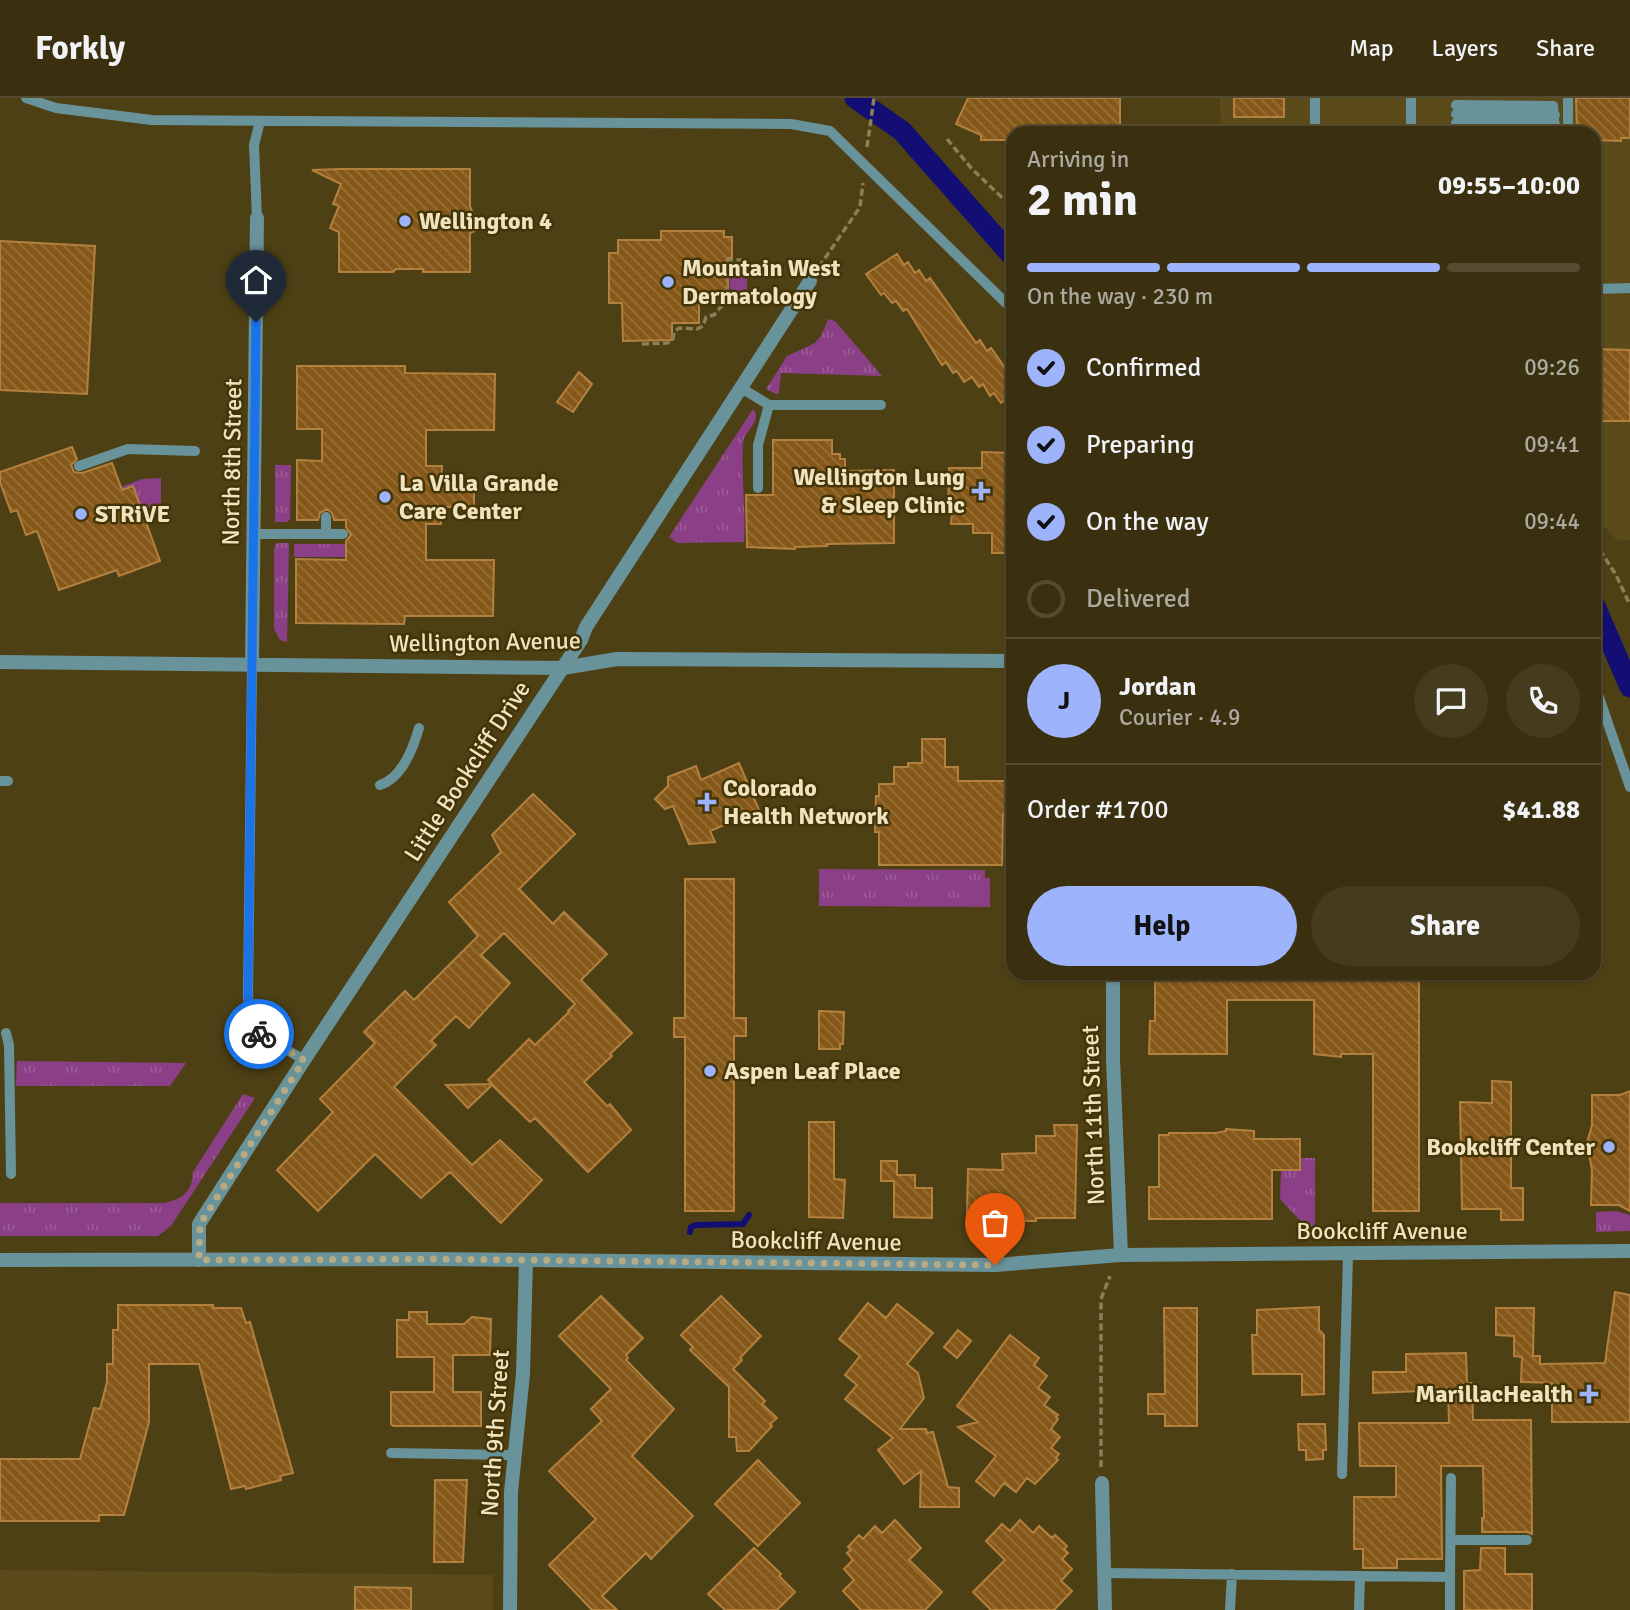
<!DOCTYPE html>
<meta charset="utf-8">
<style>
body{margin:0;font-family:Signika,sans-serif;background:#453c1e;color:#f1f3f6;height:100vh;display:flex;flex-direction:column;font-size:26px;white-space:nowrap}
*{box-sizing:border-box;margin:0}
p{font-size:23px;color:#aba99f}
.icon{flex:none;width:38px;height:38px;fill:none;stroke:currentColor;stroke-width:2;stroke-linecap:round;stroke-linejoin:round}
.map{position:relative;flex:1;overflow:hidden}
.details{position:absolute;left:1006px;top:28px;width:595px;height:854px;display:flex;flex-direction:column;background:#3a3010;border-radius:21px;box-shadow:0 2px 5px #0004,0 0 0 2px #544b30}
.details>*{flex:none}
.pin{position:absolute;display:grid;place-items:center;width:60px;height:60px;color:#fff;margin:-72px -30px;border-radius:50% 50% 50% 0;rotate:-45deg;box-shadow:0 0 7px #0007}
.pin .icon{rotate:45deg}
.courier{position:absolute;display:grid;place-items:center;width:70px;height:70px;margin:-35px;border:5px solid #1a73e8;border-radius:50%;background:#fff;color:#222;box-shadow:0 2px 9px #0007}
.head em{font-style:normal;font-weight:700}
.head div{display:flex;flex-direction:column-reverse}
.head{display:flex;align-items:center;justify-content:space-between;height:119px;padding:0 21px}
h1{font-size:46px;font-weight:700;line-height:52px}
.bar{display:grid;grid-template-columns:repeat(4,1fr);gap:10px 7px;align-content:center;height:84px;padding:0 21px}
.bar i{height:9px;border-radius:5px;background:#544b30}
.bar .selected{background:#9db4fd}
.bar p{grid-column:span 4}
.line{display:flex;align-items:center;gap:18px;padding:0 21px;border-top:2px solid #544b30}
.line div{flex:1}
.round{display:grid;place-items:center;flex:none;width:74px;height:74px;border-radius:37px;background:#453c1e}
ol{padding:0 21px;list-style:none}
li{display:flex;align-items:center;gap:21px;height:77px}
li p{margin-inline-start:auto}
li .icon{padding:7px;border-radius:50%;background:#9db4fd;color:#111;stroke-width:4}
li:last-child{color:#aba99f}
li i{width:38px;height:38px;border:4px solid #544b30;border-radius:50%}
.button{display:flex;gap:14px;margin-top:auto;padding:14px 21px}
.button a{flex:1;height:80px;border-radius:42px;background:#9db4fd;color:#111;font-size:28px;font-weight:700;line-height:80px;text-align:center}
.button a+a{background:#453c1e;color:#f1f3f6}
header{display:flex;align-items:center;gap:42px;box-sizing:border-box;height:98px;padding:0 35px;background:#3a3010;border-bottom:2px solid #544b30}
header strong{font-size:33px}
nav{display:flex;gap:38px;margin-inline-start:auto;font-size:24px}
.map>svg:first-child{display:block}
</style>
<header>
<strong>Forkly</strong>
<nav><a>Map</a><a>Layers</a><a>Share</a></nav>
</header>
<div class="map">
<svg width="1630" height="1512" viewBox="0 0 1630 1512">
<defs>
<pattern id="grass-tufts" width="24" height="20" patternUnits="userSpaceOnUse" patternTransform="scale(1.75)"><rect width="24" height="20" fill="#8b3f86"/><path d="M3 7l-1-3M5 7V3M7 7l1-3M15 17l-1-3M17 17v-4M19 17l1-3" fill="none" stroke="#9c5b95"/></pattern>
<pattern id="building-back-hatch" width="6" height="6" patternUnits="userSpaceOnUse" patternTransform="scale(1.75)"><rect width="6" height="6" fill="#855819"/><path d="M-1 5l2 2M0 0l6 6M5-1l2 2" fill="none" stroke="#977038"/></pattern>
</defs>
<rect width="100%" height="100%" fill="#4e4015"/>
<path fill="#5b4b1b" d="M1220 0H1630V442L1618 443 1594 418V35H1221Z
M0 1472 493 1477V1512H0Z"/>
<path fill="url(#grass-tufts)" d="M732 164 750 175 747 181V192L741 198 735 197 730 190 729 170 732 168Z
M828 221 835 223 882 278 781 275 779 295 776 296 766 291 787 258 815 245 822 236Z
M753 311C763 323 745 332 743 344 741 377 746 411 744 444L677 445 669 439Z
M275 367H291L290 421 287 424H275Z
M161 380V420L151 415 144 419 133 389 122 392 121 389 142 381Z
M277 445H289L287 544 280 542 274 531V452L275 447Z
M294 446H349V459H294Z
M819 771 985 772V780H990V809L819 808Z
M17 963 186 965 170 988H16Z
M243 996 255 1000 171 1128 158 1138H0V1105H164C183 1101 192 1094 193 1074Z
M1300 1060H1315V1133H1310L1280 1101 1281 1072H1300Z
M1616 1113 1630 1117V1133L1596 1134V1114Z"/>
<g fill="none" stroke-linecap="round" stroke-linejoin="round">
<path stroke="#120e73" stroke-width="6" d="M690 1134 691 1129 696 1127 743 1126 749 1117"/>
<path stroke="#120e73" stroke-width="21" d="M855 0 902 33 1013 159
M1594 506 1630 589"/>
</g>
<path fill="url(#building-back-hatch)" stroke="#b4803e" stroke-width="2" d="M968 0H1120V31L1070 30V35H1013V42H981V37L956 26Z
M1234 0H1284V19H1234Z
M1576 0H1630V40H1621V43L1594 42V35H1577Z
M340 71H470V108L479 131 470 135V174H423V171H396L393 174H339V134L330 130 339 108 333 106 341 86 312 72Z
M661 133H724V139H732V160H728V200H723V205H699V225H672V242L623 243 622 205H609V155H618V142H661Z
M0 143 95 148 87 296 0 292Z
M897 156 904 167 908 164 915 175 919 172 926 183 930 180 976 245 980 242 987 253 991 250 1013 281V297L1001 305 994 295 990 298 983 286 979 289 972 279 964 284 957 273 953 275 946 264 942 267 907 211 903 213 896 203 892 205 884 195 881 197 866 176Z
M1594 251 1630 252V323H1594Z
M297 268H405V275L495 276 494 332H426V368H442L441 385H474V409H441V426H426V462H494L493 518H405L404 526 296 525V461L346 462V443L351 437 346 429V422H334L332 415 327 411 320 415 318 422H297V362L322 363V331H297Z
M579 274 592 286 573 314 557 304Z
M773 342H832V356H840V361H845V373L894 372V445L827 446V448L795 449V451L747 449 746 397H773Z
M72 349 77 361 71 367 74 374 82 375 112 365 122 392 133 388 160 463 119 478 117 472 59 492 37 433 26 437 17 412 11 414 0 384V374Z
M982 354 1013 355V455H992V435H973V426H951L952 416H948L949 370H982Z
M922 641H945V669H958V683H1006L1005 696H1013V716H1003L1002 767H879V734H875L876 698H879V686H894V669H908V665H922Z
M739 665 759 712 710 733 715 744 689 746 673 708 665 711 655 701 668 688V679L696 668 701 682Z
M533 696 575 736 519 791 553 826 564 814 607 856 581 882 632 935 610 956 612 958 584 984 607 1008 610 1006 631 1032 588 1074 535 1020 530 1024 492 987 468 1010 446 987 492 986 488 982 529 941 535 947 569 914 568 913 575 906 504 835 481 857 510 885 469 930 456 918 431 943 436 947 394 989 472 1067 500 1042 542 1082 501 1125 450 1074 421 1100 375 1056 318 1113 277 1072 333 1014 320 1001 375 945 364 934 405 893 414 902 478 838 449 804 501 754 492 737Z
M685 781H734V920H746V938H734V1113H685V939H674V920H685Z
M1155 875H1419V1113H1373V956H1341V959L1314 956V902H1227V956H1149L1150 923H1155Z
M819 913 844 914 843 946H840V951H819Z
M1492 983 1511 984V1090H1523V1122H1501V1111H1462L1460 1004 1492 1005Z
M1630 993V1113L1619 1107H1591L1592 1072 1587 1045 1592 1027V997H1620Z
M809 1024H834V1081L845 1082 843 1120 809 1119Z
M1054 1027H1077L1075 1120H1036V1123H1016V1116H967L968 1071 1003 1072 1002 1056 1036 1055V1038H1055Z
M1226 1031 1254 1033V1041H1300V1072H1272V1121H1149V1089H1159V1037H1169V1035H1216L1226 1033Z
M881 1063H897V1077H915V1090H932V1120L894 1119V1083H881Z
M1615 1194 1630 1197V1324H1552V1285L1521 1284 1522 1259 1514 1258V1238L1496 1237V1210H1534L1533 1258H1540V1266L1605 1265Z
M601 1198 643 1240 626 1257 628 1260 626 1262 674 1311 632 1358 693 1418 651 1461 646 1455 602 1498 617 1512H592L549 1467 596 1421 549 1373 602 1323 591 1311 611 1291 559 1238Z
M721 1198 761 1238 740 1260 742 1262 733 1271 765 1303 762 1306 777 1320 770 1326 772 1328 749 1353H737L736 1339H729V1289L690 1252 693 1249 681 1237Z
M868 1205 886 1220 897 1206 933 1235 907 1266 918 1275 924 1300 900 1331H926L927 1335 933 1334 948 1389 959 1390V1409H920L921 1373 904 1386 878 1352 893 1340 845 1301 857 1287 845 1277 860 1258 839 1241Z
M118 1207H213V1210H241L246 1225 250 1224 293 1375 280 1378 281 1382 246 1391 245 1388 231 1391 199 1266H149V1324L124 1417H99V1423H0V1361H80L94 1310 100 1311 107 1284V1266H113V1232H118Z
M1319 1209V1232L1324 1237V1296L1302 1297V1276H1253L1252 1237H1257V1212Z
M1164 1210H1197V1328H1165V1316H1148V1296H1165Z
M409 1214H427V1226H464L472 1219 491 1221 490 1257H453V1294H481V1328H393L391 1326V1294H434V1259H397V1222H409Z
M958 1232 971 1243 957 1260 944 1249Z
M1010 1237 1039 1260 1034 1267 1047 1278 1038 1290 1050 1299 1044 1307 1058 1317 1056 1319 1058 1321 1051 1331 1060 1339 1051 1350 1059 1356 1056 1360 1058 1362 1035 1386 1027 1380 1016 1394 1004 1385 994 1398 976 1383 996 1358 958 1329 978 1324 957 1308Z
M1466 1255 1467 1285H1472L1473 1322H1531L1532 1436 1527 1434H1482V1420H1484L1483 1368H1441L1442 1461H1397V1470H1363V1451H1354V1399H1396V1368H1360L1359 1325H1449L1448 1292 1373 1295V1274H1406V1256Z
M1298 1326H1325L1326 1352H1323V1361L1306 1362V1352H1299Z
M758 1362 800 1405 758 1448 715 1406Z
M435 1382H467L463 1464H434Z
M895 1422 921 1450 909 1462 942 1494 925 1512H861L843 1493 854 1482 844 1471 853 1462 847 1455 851 1452 848 1449 859 1437 863 1441 875 1428 882 1435Z
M1020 1422 1033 1435 1039 1428 1052 1440 1055 1437 1067 1448 1064 1451 1068 1455 1062 1461 1072 1471 1061 1483 1072 1493 1054 1512H991L973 1494 1005 1462 986 1443 1002 1426 1010 1433Z
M754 1450 781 1476 779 1478 795 1494 777 1512H725L708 1496Z
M1481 1450H1505V1476H1532V1512H1464V1473L1480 1472Z
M355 1489 411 1490V1512H355Z"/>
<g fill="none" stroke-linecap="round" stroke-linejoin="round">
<path stroke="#8c7e55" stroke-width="3.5" stroke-dasharray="7 3.5" stroke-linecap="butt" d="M947 41 972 71 1013 110
M867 49 874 0
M819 169 860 109 863 85
M642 246 667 245 673 241 674 234 679 230 697 231 703 228 706 219 714 217 727 202V162H742
M1594 443 1616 477 1630 507
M1101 1369V1201L1110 1178"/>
<path stroke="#69939b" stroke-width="10" d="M26 0 56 10 152 22 791 26 830 33 1013 212
M1315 0V35
M1411 0V35
M1568 0V35
M1456 7 1553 8 1555 35
M1456 16 1555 17
M1456 25 1555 26
M257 120 254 47 260 23
M1594 191 1630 190
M741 290 769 307H881
M79 368 128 351 195 353
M758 390V347L769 307
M254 436H343
M326 436V419
M252 567 248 898 250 919 255 933 304 962
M1594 585 1630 689
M0 683H8
M380 687C402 680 413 651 419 630
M6 935 9 947 11 1076
M391 1355 515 1357
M1342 1376 1348 1157
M1451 1442H1527
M1104 1475 1450 1479V1512
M1450 1479 1451 1380
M1230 1512 1232 1476
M1359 1512 1360 1479"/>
<path stroke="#69939b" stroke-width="14" d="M0 564 563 570 617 561 1013 563
M252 567 257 120
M1113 875V961L1121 1157
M199 1162V1126L304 962 581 542 586 529 810 183
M1102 1385 1105 1512
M510 1512 511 1394 523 1276 526 1162"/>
<path stroke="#69939b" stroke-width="14" d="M0 1162 429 1161 995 1167 1121 1157 1630 1153"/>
</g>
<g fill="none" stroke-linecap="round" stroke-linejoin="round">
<path stroke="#b8aa82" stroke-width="7" stroke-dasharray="0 12.6" d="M259 936 304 962 200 1126 199 1162 429 1161 995 1167"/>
<path stroke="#1a73e8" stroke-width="9" d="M256 224 248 898 250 919 255 933 259 936"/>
</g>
<g fill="#9db4fd" stroke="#433508" stroke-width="2.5">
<circle cx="405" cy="123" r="7"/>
<circle cx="668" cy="184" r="7"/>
<path d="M977.5 382.5h7v7h7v7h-7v7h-7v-7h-7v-7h7z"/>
<circle cx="385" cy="399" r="7"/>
<circle cx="81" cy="416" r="7"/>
<path d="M703.5 693.5h7v7h7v7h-7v7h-7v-7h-7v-7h7z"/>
<circle cx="710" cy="973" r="7"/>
<circle cx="1609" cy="1049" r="7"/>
<path d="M1585.5 1285.5h7v7h7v7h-7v7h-7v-7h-7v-7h7z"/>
</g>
<g text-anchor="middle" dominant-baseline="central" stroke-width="5" stroke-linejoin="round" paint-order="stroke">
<g font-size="24" font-weight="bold" fill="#f1e3bd" stroke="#433508" text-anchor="start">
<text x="419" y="123">Wellington 4</text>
<text x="682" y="170">Mountain West<tspan x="682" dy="28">Dermatology</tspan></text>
<text x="965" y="379" text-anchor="end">Wellington Lung<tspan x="965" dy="28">&amp; Sleep Clinic</tspan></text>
<text x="399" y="385">La Villa Grande<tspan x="399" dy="28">Care Center</tspan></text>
<text x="95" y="416">STRiVE</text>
<text x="723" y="690">Colorado<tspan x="723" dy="28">Health Network</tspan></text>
<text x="724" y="973">Aspen Leaf Place</text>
<text x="1595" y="1049" text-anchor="end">Bookcliff Center</text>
<text x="1573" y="1296" text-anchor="end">MarillacHealth</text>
</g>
<g font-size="24" fill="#f1e3bd" stroke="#433508">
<text transform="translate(232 364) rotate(-89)">North 8th Street</text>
<text transform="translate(485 544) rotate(-1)">Wellington Avenue</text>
<text transform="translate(467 673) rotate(-57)">Little Bookcliff Drive</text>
<text transform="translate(1093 1017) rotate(-92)">North 11th Street</text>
<text x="1382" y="1133">Bookcliff Avenue</text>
<text transform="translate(816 1143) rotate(1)">Bookcliff Avenue</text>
<text transform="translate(495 1335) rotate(-86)">North 9th Street</text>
</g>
</g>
</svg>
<div class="pin" style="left:995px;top:1167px;background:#ea580c"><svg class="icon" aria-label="bag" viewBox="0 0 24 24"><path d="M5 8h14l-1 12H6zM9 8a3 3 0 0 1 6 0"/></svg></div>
<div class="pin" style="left:256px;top:224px;background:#1f2937"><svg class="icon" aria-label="home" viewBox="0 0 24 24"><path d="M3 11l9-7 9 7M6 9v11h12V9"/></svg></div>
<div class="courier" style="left:259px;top:936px"><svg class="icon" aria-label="bike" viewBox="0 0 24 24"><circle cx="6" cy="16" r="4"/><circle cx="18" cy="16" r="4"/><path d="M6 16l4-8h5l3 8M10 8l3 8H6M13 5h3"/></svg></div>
<section class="details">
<div class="head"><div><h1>2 min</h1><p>Arriving in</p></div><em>09:55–10:00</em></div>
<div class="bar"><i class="selected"></i><i class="selected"></i><i class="selected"></i><i></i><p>On the way · 230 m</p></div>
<ol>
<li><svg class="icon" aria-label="check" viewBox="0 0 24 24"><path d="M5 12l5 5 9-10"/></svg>Confirmed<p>09:26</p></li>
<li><svg class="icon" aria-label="check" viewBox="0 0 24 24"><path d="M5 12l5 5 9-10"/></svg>Preparing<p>09:41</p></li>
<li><svg class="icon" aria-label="check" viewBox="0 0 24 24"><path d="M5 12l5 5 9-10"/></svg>On the way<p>09:44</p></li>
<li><i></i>Delivered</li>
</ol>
<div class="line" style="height:126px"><b class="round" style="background:#9db4fd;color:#111">J</b><div><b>Jordan</b><p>Courier · 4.9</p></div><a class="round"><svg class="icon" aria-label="chat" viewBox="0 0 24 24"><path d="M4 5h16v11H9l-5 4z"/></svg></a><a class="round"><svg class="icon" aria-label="phone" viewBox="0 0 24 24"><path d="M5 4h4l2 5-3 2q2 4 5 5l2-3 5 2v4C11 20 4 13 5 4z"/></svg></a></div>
<div class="line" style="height:91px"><div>Order #1700</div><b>$41.88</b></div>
<div class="button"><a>Help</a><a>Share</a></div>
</section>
</div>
